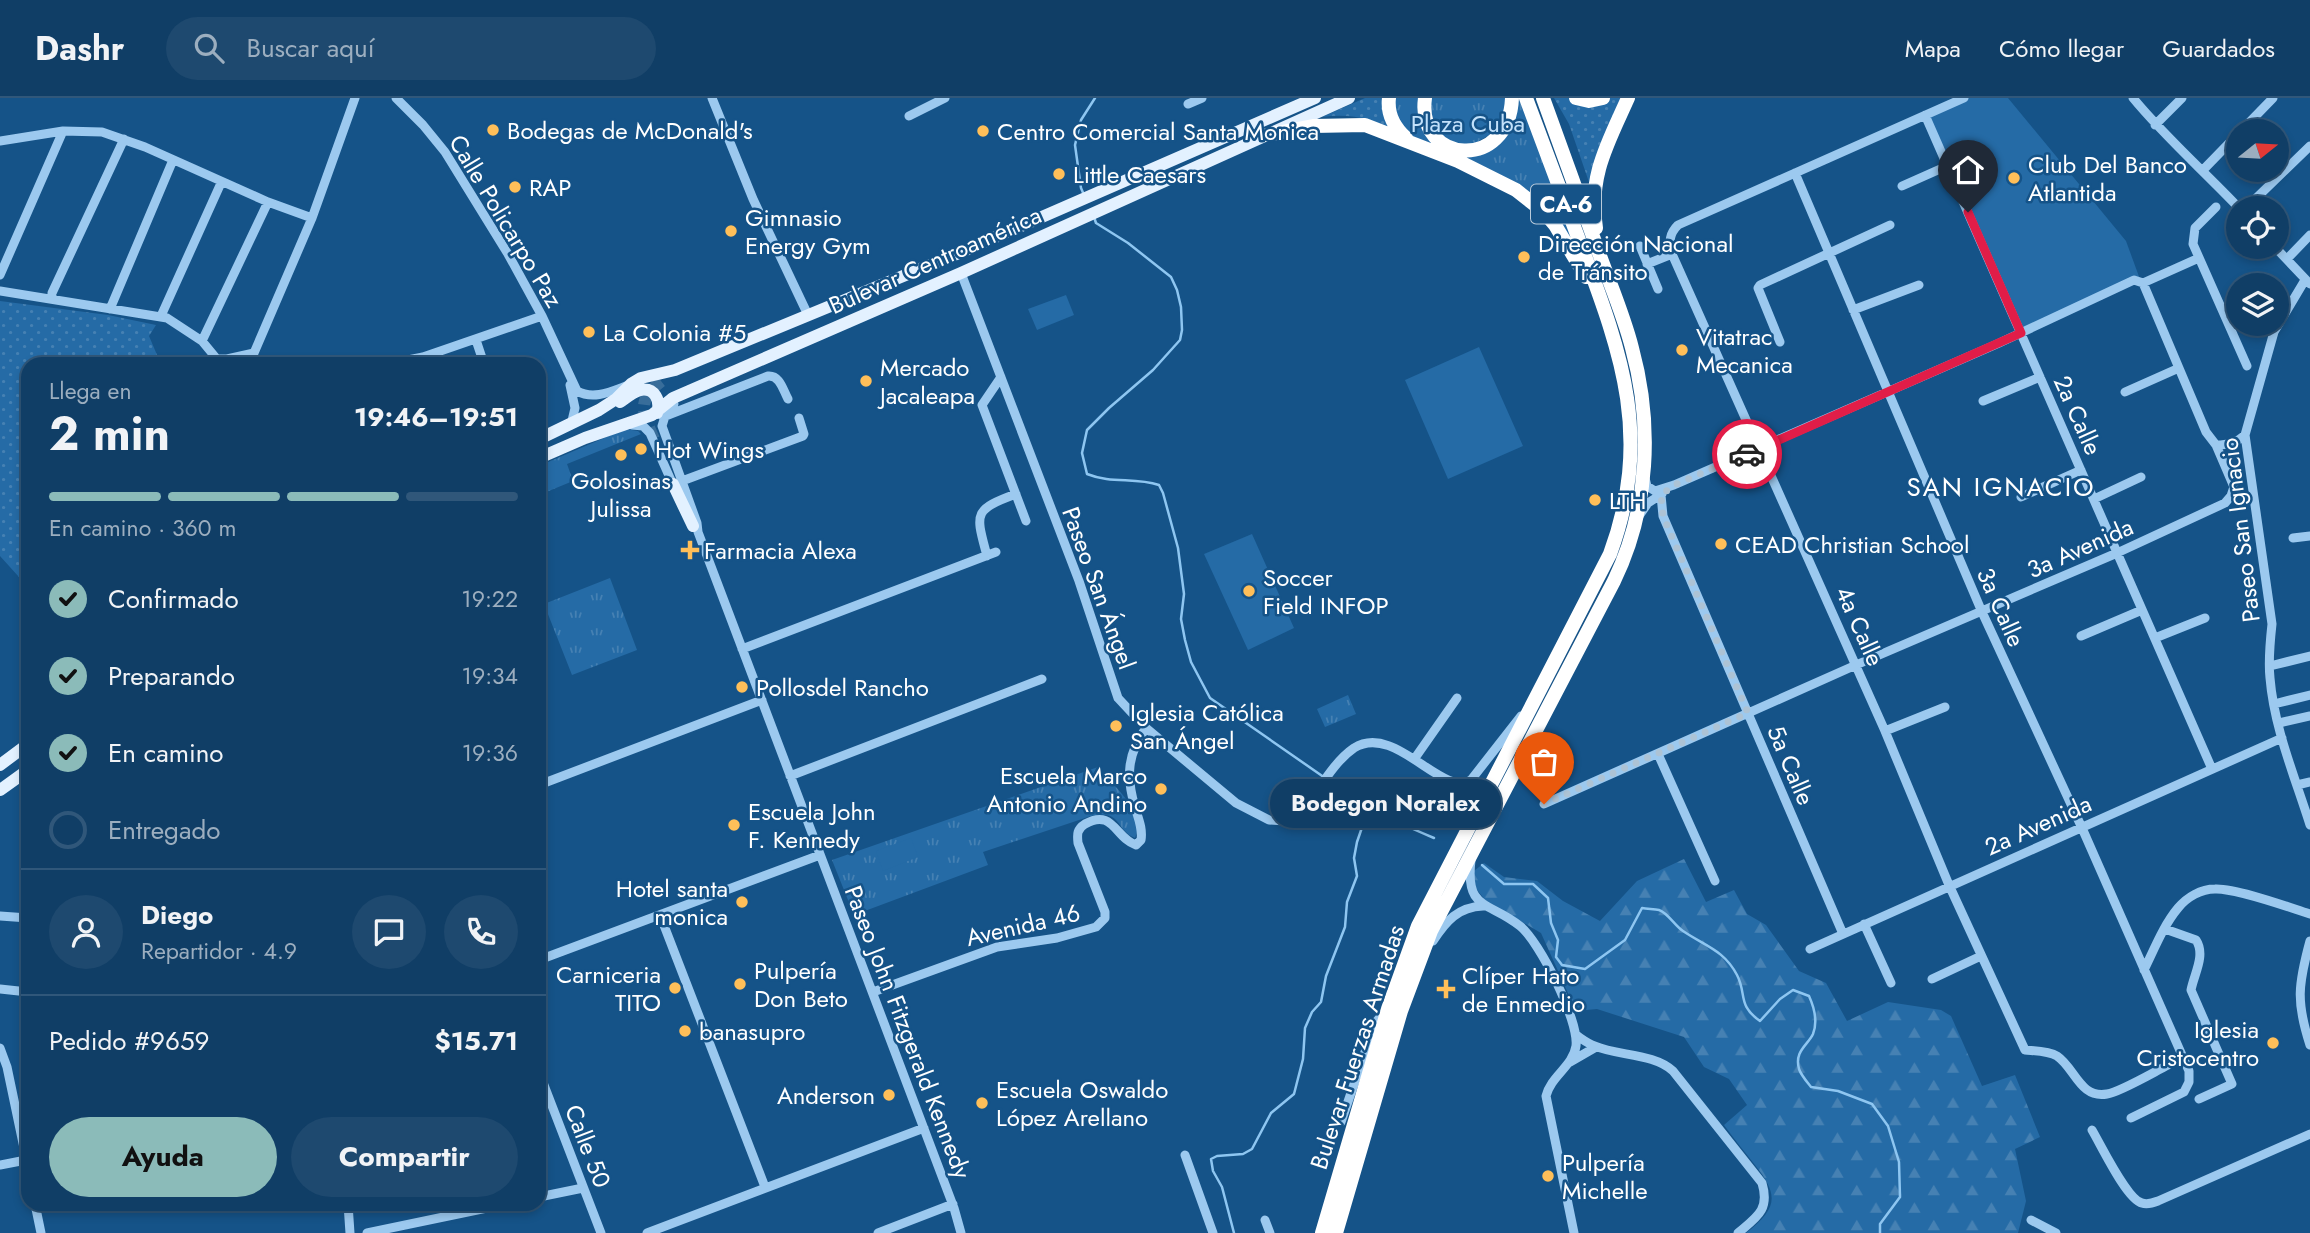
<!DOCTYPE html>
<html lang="es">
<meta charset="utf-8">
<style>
body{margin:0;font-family:Jost,sans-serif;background:#1e496f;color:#f1f3f6;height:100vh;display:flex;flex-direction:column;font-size:26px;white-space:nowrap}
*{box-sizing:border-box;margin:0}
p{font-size:23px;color:#9caebf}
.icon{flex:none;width:38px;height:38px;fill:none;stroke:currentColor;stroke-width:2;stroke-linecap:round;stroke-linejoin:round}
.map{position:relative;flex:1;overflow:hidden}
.drawer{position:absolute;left:21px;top:259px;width:525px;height:854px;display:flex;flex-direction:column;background:#103e66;border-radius:21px;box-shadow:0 4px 10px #0003,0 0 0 2px #30577a}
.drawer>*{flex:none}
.needle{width:46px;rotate:72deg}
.controls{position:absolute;left:2226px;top:21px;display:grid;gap:14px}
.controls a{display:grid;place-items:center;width:63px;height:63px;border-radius:50%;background:#103e66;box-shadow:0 4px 10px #0003,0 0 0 2px #30577a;font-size:35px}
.pin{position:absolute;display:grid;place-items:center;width:60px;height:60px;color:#fff;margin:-72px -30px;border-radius:50% 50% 50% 0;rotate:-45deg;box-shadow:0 0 7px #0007}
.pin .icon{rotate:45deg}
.courier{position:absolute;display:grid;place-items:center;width:70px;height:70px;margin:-35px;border:5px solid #e11d48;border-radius:50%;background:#fff;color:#222;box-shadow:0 2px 9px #0007}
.bubble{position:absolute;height:49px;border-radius:24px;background:#103e66;box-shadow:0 4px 10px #0003,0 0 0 2px #30577a;font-size:23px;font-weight:700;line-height:49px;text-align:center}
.head em{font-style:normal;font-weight:700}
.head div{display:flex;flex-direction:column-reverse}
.head{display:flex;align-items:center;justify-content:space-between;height:119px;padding:0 28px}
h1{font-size:46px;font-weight:700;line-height:52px}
.bar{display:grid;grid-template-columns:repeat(4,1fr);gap:10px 7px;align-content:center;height:84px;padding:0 28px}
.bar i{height:9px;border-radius:5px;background:#30577a}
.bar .on{background:#8bbbb9}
.bar p{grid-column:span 4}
.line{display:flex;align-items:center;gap:18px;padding:0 28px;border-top:2px solid #30577a}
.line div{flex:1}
.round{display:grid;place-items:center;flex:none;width:74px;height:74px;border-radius:37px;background:#1e496f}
ol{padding:0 28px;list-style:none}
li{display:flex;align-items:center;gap:21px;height:77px}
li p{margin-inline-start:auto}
li .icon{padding:7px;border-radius:50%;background:#8bbbb9;color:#111;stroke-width:4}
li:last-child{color:#9caebf}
li i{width:38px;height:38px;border:4px solid #30577a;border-radius:50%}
.button{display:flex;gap:14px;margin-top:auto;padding:14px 28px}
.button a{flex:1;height:80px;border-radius:42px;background:#8bbbb9;color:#111;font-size:28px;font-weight:700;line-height:80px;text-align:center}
.button a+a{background:#1e496f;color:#f1f3f6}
header{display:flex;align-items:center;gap:42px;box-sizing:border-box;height:98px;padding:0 35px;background:#103e66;border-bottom:2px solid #30577a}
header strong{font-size:33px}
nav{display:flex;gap:38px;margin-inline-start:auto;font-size:24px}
.search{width:490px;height:63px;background:#1e496f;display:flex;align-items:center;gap:18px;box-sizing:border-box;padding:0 24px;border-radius:38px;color:#9caebf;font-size:26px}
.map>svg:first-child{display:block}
</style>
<header>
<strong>Dashr</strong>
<div class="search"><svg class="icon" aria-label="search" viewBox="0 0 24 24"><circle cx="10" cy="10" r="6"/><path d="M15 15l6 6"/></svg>Buscar aquí</div>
<nav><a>Mapa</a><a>Cómo llegar</a><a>Guardados</a></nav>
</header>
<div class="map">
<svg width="2310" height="1135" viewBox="0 0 2310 1135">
<defs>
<pattern id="grass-dots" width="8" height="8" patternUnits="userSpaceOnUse" patternTransform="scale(1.75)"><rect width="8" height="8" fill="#256ba6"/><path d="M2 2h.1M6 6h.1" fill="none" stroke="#4681b3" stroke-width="1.8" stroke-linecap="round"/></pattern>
<pattern id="forest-firs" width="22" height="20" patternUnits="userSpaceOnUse" patternTransform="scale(1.75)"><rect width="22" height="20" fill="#256ba6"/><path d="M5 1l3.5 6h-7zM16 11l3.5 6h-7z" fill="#4681b3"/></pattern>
<pattern id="park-tufts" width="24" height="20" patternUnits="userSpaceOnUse" patternTransform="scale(1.75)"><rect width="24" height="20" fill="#256ba6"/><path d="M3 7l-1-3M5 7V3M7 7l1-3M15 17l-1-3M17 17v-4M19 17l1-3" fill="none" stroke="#4681b3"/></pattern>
</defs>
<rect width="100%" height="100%" fill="#155388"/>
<path fill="url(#grass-dots)" d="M1365 0H1384L1397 35C1374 20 1349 15 1322 19Z
M1554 0H1624L1590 87 1569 26Z
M0 203 108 217 156 227 149 238 157 257 141 266H28V489L0 458Z"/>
<path fill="url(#forest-firs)" d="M1684 761 1706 804 1734 792 1747 816 1766 827 1799 873 1826 885 1847 923 1888 904 1941 912 1951 918 1982 988 2015 977 2040 1039 2015 1051 2026 1103 2018 1135H1746C1778 1110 1779 1097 1755 1067 1745 1054 1734 1041 1724 1027L1747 1007 1729 981 1704 969 1684 939 1597 911 1576 913 1541 835 1486 803 1473 787 1474 773 1484 765 1504 779 1537 783 1563 803 1600 823 1637 783Z"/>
<path fill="url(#park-tufts)" d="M1391 0H1422L1434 42 1493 50C1515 34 1516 28 1515 1L1519 0 1576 152 1549 115 1411 38 1394 22Z
M1427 0H1510L1505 28 1465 51 1433 33Z
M625 331 638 333 641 336 567 366 573 383 539 397V368Z
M610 480 637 552 572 577 544 506Z
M1348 597 1356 616 1325 629 1317 611Z
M1098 669C1113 687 1146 714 1135 740 1115 732 1122 711 1091 718L983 754 988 767 854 817 832 762Z"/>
<path fill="#256ba6" d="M1966 0H2008L2126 143 2141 184H2134L2023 234 1927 17Z
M1066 197 1074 217 1037 232 1028 211Z
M1479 249 1523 348 1448 381 1405 282Z
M1252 436 1294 530 1248 552 1204 456Z
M911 740 918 759 883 773 876 753Z"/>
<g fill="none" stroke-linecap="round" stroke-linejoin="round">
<path stroke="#8ec6f1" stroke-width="2.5" d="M1084 97 1081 90 1075 47 1081 22 1095 0
M1094 119 1096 125 1128 145 1171 179 1177 192 1181 209 1182 232 1180 242 1153 272 1109 310 1087 332 1082 355 1087 376C1112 386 1134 379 1159 387L1163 395 1178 450 1184 496 1181 521 1185 542 1191 564 1210 600 1328 682C1343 690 1355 700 1369 709 1387 720 1415 732 1434 740
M1482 767 1504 786H1533L1548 800 1551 825 1558 842 1556 859 1562 867 1585 871 1625 842 1642 810C1647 811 1654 811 1659 812 1668 815 1675 828 1683 833 1705 848 1724 852 1737 877 1747 896 1737 907 1760 923L1780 901 1793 892 1809 898C1814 909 1818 923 1813 936 1808 947 1794 953 1799 971 1801 977 1807 984 1811 989L1838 993 1872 1006 1888 1028 1899 1064 1900 1099 1880 1126V1135
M1234 1135 1222 1089 1213 1073 1211 1061 1217 1058 1243 1056 1252 1051 1271 1015 1294 996 1303 961 1305 930 1312 914 1321 904 1326 878 1345 829 1347 804 1357 778 1354 760 1357 744 1369 709"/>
<path stroke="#386d9a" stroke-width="12" stroke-dasharray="12 6" stroke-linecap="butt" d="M654 341C642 314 636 302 663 282"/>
<path stroke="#9cc9ef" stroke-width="9" d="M396 0 423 27 445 54 508 156 542 218 577 293C593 302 610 294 626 288
M712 0 753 101 808 217
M1964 0 1678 127C1669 136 1669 143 1672 156L1885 633 1949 787 2025 952C2035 953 2049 953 2057 958 2075 970 2080 1001 2107 996 2120 994 2154 974 2168 967
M2133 0C2165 39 2204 73 2239 110
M1188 6 1202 0
M1925 17 2212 671
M909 18 945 0
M2155 27 2182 0
M2241 33 2273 0
M0 43 63 33 102 34 145 49 268 104 312 120
M2203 72 2238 36
M1795 75 1982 514 2082 730 2189 973V984L2184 994 2131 1020
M1902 88 1947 68
M2216 109 2195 130 2193 146 2247 268
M2246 110 2310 48
M1640 148 1658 191
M2275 149 2310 186
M2287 161 2310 137
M1647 166 1672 156
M961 175 1079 483 1118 600 1146 630 1236 705 1269 722 1285 723 1300 716C1317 696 1332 665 1354 650 1395 624 1443 701 1471 682L1521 618
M0 177 63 33
M2305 182 2274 234 2245 337 2272 526C2270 544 2268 562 2270 580 2274 630 2295 679 2310 727
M2143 185 2206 334 2216 347C2228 347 2236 345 2245 337
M2143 185 2199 160
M0 193 167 220 202 243 221 266
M52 200V195L124 41
M110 211 173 62
M1853 212 1919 187
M161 218 221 85
M476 242 484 266
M202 243 268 104
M1780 244 1758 190 1760 187 1890 127
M218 261H227L254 255
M251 266 254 255 312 120 355 0
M388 266 423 259 542 218
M512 266 521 263
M1001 279 982 307 1026 423
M570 287 575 310 571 327
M2125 294 2179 270
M1983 303 2040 279
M674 306 666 315 662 328 697 425 698 434 954 1110 961 1135
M663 319 768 278C780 277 783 292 788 301
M632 327 643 328 650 335 674 389
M1645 380 1647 388 1655 393 1674 387 1997 246 2134 182 2143 185
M682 383 803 338 804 336 799 320
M1661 397 1663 418 1843 836
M2021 399 2081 372
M2094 401 2141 379
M1639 418 1648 405 1662 396
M2293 440 2310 438
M987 458C976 416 972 412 1016 396
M2081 538 2142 512
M2155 540 2205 520
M742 551 996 454
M2270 568 2310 558
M2274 606 2310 597
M2279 625 2310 618
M1885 633 1945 609
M1658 656 1715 783
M1415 660 1457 600
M790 678 1042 581
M539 687 762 602
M2297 687 2310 684
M1544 706 1856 567 2117 455 2225 405 2231 398 2234 389 2216 347
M1471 762C1465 813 1489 803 1520 828 1540 844 1579 923 1576 948 1573 968 1551 978 1546 998L1574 1135
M660 817 765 1089
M0 818 28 820
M1864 826 1891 885
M2165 831 2196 842C2206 857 2194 876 2191 892L2232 986 2199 1001
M1433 843C1446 823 1458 809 1483 808
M2310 843C2298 887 2296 904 2310 947
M1810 851 2282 640
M539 862 820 757
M2144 872C2154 852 2163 828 2178 810 2187 799 2201 791 2215 791 2236 790 2288 809 2310 816
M1932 881 1981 858
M0 891 28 894
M873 894 997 849 1057 840 1096 829 1105 820V814L1078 745C1077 736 1077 731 1085 726 1113 710 1115 740 1136 747L1141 742C1143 730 1138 720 1135 709 1126 679 1127 656 1146 630
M1576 937C1582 941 1588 946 1595 948 1617 958 1654 955 1673 973L1762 1085C1770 1112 1757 1119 1738 1135
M0 950 7 969 28 1069
M1570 964 1596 949
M539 974 601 1135
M1341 1024 1375 925 1384 915
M2092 1032C2101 1047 2127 1102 2142 1105 2147 1107 2153 1105 2158 1103L2310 1036
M1185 1057 1213 1135
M0 1067 26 1062
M539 1099 583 1090
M35 1106 41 1135
M348 1106 350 1135
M1265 1122 1270 1135
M2031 1122 2056 1135
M367 1135 506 1106
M647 1135 924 1030
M878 1135 953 1106"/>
<path stroke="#e3f1ff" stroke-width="12" d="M620 304C626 300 633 294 640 292 655 289 661 303 657 315
M539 341 599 312 616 301 631 286 641 280 675 272 959 155 1315 0
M539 360 585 340 652 317 673 300 961 175 1349 0
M673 386 693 428
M0 667 28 646
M0 692 28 672"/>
<path stroke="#fff" stroke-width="14" d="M1389 0C1387 16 1394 29 1406 40
M1425 0C1416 66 1509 74 1512 0
M1576 0 1589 3 1603 0
M1267 37 1313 28 1365 27 1458 63 1516 92 1544 114 1555 127 1586 179
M1596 130C1588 78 1608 45 1628 0
M1322 1135 1388 911 1418 828 1610 456C1652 341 1623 259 1582 150 1563 100 1545 50 1526 0
M1336 1135 1401 913 1431 833 1614 483C1649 411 1653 327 1632 250 1624 218 1610 186 1599 155 1580 103 1562 52 1543 0"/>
</g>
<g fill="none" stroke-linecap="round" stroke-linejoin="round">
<path stroke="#adc3d5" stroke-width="7" stroke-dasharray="0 12.6" d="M1544 706 1748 615 1663 418 1661 397 1674 387 1747 356"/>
<path stroke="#e11d48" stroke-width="9" d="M1747 356 2021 235 1968 114"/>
</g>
<g fill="#ffbf59" stroke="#155388" stroke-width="2.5">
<circle cx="493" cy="32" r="7"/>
<circle cx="983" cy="33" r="7"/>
<circle cx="1059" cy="76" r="7"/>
<circle cx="2014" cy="80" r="7"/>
<circle cx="515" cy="89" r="7"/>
<circle cx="731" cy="133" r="7"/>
<circle cx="1524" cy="159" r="7"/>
<circle cx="589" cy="234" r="7"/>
<circle cx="1682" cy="252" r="7"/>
<circle cx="866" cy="283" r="7"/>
<circle cx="641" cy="351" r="7"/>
<circle cx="621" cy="357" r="7"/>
<circle cx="1595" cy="402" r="7"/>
<circle cx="1721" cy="446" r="7"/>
<path d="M686.5 441.5h7v7h7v7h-7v7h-7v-7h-7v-7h7z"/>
<circle cx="1249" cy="493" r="7"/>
<circle cx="742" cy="589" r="7"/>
<circle cx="1116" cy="628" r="7"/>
<circle cx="1161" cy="691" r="7"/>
<circle cx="734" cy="727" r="7"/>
<circle cx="742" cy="804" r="7"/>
<circle cx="740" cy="886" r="7"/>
<circle cx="675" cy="890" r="7"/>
<path d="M1442.5 880.5h7v7h7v7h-7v7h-7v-7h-7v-7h7z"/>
<circle cx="685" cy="933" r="7"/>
<circle cx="2273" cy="945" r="7"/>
<circle cx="889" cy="997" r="7"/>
<circle cx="982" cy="1005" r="7"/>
<circle cx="1548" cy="1078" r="7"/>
</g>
<g text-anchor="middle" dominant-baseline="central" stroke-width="5" stroke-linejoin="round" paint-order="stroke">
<rect fill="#155388" stroke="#b9cbdb" stroke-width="2" x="1531" y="86.5" width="70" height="39" rx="5"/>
<g font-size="23" font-weight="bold" fill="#fff">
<text x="1566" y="106">CA-6</text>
</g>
<g font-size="24" fill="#c2e1fb" stroke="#155388">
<text x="1468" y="25">Plaza Cuba</text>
</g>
<g font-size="24" fill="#fff" stroke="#155388" text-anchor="start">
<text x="507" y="32">Bodegas de McDonald's</text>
<text x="997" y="33">Centro Comercial Santa Monica</text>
<text x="2028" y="66">Club Del Banco<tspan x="2028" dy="28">Atlantida</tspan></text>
<text x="1073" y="76">Little Caesars</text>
<text x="529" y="89">RAP</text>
<text x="745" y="119">Gimnasio<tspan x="745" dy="28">Energy Gym</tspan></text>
<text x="1538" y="145">Dirección Nacional<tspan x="1538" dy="28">de Tránsito</tspan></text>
<text x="603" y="234">La Colonia #5</text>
<text x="1696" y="238">Vitatrac<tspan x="1696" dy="28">Mecanica</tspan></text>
<text x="880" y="269">Mercado<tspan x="880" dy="28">Jacaleapa</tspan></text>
<text x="655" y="351">Hot Wings</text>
<text x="621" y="382" text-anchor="middle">Golosinas<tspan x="621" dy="28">Julissa</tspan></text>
<text x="1609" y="402">LTH</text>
<text x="1735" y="446">CEAD Christian School</text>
<text x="704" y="452">Farmacia Alexa</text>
<text x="1263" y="479">Soccer<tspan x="1263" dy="28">Field INFOP</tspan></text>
<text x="756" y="589">Pollosdel Rancho</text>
<text x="1130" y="614">Iglesia Católica<tspan x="1130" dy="28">San Ángel</tspan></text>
<text x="1147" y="677" text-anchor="end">Escuela Marco<tspan x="1147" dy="28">Antonio Andino</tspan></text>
<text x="748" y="713">Escuela John<tspan x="748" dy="28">F. Kennedy</tspan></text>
<text x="728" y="790" text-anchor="end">Hotel santa<tspan x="728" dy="28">monica</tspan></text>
<text x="754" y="872">Pulpería<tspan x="754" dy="28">Don Beto</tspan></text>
<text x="661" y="876" text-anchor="end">Carniceria<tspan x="661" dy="28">TITO</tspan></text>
<text x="1462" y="877">Clíper Hato<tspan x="1462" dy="28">de Enmedio</tspan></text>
<text x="2259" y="931" text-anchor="end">Iglesia<tspan x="2259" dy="28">Cristocentro</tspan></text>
<text x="699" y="933">banasupro</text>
<text x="996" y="991">Escuela Oswaldo<tspan x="996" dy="28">López Arellano</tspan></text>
<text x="875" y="997" text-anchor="end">Anderson</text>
<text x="1562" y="1064">Pulpería<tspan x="1562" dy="28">Michelle</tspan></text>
</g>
<g font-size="24" fill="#fff" stroke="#155388">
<text transform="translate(506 123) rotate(59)">Calle Policarpo Paz</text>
<text transform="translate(935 162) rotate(-24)">Bulevar Centroamérica</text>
<text transform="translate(2078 317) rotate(66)">2a Calle</text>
<text transform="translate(2240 432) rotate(-97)">Paseo San Ignacio</text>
<text transform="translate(2080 450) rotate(-24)">3a Avenida</text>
<text transform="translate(1099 490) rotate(70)">Paseo San Ángel</text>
<text transform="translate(2001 509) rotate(66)">3a Calle</text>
<text transform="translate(1860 528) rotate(66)">4a Calle</text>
<text transform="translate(1791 667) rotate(67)">5a Calle</text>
<text transform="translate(2038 727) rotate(-24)">2a Avenida</text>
<text transform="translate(1023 827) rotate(-13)">Avenida 46</text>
<text transform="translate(908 934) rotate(69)">Paseo John Fitzgerald Kennedy</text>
<text transform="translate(1357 949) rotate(-72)">Bulevar Fuerzas Armadas</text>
<text transform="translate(588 1048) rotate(69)">Calle 50</text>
</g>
<g font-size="26" letter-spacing="2" fill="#fff" stroke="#155388">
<text x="2001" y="389">SAN IGNACIO</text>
</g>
</g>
</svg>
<div class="controls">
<a><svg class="needle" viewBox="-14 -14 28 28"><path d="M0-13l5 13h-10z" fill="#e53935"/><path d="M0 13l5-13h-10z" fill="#9caebf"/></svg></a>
<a><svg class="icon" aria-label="locate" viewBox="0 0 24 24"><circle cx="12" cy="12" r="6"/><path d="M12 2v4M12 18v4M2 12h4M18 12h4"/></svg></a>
<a><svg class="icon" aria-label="layers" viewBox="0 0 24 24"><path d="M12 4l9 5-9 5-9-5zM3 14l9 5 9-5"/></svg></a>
</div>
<div class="pin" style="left:1544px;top:706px;background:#ea580c"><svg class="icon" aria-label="bag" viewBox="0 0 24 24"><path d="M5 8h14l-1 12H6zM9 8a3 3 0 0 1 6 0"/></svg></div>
<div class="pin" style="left:1968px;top:114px;background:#1f2937"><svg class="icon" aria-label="home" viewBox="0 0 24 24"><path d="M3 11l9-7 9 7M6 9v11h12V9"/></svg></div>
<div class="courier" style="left:1747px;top:356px"><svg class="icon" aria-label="car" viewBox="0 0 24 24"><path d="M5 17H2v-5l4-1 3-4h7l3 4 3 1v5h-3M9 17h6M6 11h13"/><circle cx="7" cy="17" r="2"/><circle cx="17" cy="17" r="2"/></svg></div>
<div class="bubble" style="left:1270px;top:681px;width:231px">Bodegon Noralex</div>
<section class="drawer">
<div class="head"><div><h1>2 min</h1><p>Llega en</p></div><em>19:46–19:51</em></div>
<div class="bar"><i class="on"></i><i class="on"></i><i class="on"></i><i></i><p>En camino · 360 m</p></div>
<ol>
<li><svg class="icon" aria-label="check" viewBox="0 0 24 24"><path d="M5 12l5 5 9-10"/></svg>Confirmado<p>19:22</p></li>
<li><svg class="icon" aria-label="check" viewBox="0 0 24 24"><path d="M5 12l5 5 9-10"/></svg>Preparando<p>19:34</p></li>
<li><svg class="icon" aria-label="check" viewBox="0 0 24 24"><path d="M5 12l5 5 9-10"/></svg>En camino<p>19:36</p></li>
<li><i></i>Entregado</li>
</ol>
<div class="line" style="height:126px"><a class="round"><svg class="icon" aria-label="person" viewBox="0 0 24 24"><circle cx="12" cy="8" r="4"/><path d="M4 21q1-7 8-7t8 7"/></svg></a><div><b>Diego</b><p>Repartidor · 4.9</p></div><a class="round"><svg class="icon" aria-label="chat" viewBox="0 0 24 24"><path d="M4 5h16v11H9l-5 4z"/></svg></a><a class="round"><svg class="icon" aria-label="phone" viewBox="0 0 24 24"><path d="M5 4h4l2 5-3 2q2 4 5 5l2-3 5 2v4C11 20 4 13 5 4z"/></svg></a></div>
<div class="line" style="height:91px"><div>Pedido #9659</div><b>$15.71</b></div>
<div class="button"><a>Ayuda</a><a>Compartir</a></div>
</section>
</div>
